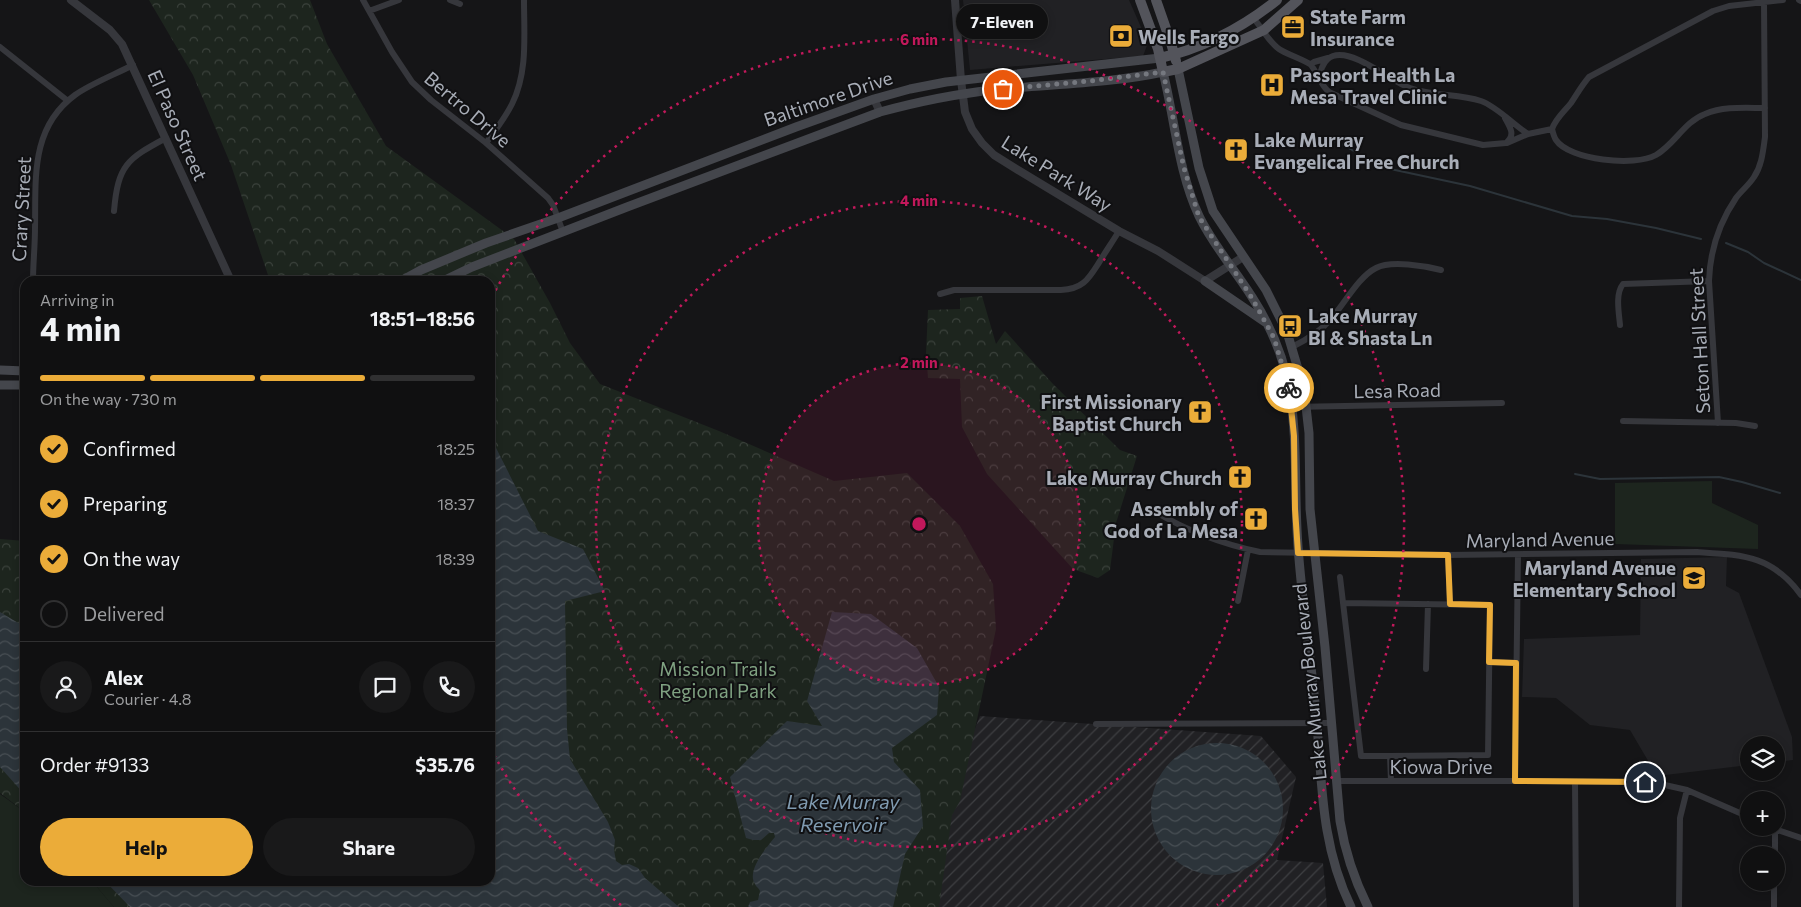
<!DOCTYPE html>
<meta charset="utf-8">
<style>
body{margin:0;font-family:Commissioner,sans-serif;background:#19191a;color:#f1f3f6;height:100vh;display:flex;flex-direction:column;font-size:19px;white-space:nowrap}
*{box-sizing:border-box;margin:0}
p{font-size:16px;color:#9c9d9f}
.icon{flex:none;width:28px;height:28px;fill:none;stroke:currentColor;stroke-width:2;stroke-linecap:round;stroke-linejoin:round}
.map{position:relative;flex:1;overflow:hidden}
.side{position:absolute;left:20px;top:276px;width:475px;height:610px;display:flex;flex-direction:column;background:#101011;border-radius:15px;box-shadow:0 2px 8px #0003,0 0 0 1px #303031}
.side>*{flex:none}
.fabs{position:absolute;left:1740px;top:736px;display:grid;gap:10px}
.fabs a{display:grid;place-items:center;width:45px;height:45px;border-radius:50%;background:#101011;box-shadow:0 2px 8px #0003,0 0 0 1px #303031;font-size:25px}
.pin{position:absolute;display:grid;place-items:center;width:42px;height:42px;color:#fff;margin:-21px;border:2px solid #fff;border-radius:50%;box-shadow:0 1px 5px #0007}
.courier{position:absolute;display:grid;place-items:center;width:50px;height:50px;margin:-25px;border:4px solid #ebac39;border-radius:50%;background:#fff;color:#222;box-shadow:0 1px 6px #0007}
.bubble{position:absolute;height:35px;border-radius:18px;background:#101011;box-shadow:0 2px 8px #0003,0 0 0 1px #303031;font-size:16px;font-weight:700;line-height:35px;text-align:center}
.head em{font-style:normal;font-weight:700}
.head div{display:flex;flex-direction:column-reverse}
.head{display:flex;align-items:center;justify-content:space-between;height:85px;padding:0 20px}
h1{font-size:32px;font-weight:700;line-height:38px}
.bar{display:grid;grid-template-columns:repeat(4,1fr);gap:8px 5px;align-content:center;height:60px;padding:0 20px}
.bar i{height:6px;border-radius:4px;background:#303031}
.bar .current{background:#ebac39}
.bar p{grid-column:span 4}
.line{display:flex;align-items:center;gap:12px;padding:0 20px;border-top:1px solid #303031}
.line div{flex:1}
.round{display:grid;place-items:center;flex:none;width:52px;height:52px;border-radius:26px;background:#19191a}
ol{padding:0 20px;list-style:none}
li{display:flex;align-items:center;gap:15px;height:55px}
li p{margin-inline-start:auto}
li .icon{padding:5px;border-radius:50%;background:#ebac39;color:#111;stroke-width:4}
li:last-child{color:#9c9d9f}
li i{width:28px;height:28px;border:2px solid #303031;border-radius:50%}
.button{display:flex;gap:10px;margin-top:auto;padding:10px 20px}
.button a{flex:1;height:58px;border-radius:30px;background:#ebac39;color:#111;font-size:20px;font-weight:700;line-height:58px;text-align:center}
.button a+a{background:#19191a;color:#f1f3f6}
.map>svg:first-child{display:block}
</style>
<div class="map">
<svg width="1801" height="907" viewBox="0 0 1801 907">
<defs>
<pattern id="industrial-furrows" width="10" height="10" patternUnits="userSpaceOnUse" patternTransform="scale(1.25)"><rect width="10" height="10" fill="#212124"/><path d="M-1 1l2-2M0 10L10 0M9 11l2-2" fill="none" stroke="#3e3f42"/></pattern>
<pattern id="park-crowns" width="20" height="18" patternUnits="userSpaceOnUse" patternTransform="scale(1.25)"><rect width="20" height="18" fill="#1d251e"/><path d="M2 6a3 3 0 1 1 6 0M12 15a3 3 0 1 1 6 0" fill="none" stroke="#3b423c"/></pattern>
<pattern id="water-waves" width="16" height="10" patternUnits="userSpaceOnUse" patternTransform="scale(1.25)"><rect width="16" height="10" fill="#2c343a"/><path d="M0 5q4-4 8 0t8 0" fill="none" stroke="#484f54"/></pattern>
</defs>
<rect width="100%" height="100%" fill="#151517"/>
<path fill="#212124" d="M963 0H1129L1148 43 1143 56 970 70Z
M1727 557 1726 586 1739 593 1792 737 1793 760 1776 762V745H1749V765L1657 776 1630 730 1590 725 1556 698 1522 697 1524 639 1640 635 1641 559Z"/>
<path fill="url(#industrial-furrows)" d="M980 716 1261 736 1296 777 1277 860 1323 863 1327 907H938L942 811Z"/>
<path fill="#1d251e" d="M1712 481V503L1758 525V549L1615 544V483Z
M0 794 25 812V881H92L114 907H0Z"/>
<path fill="url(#park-crowns)" d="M149 0H310L327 44 386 146 514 239 550 303 570 343 600 384 719 431 834 481 907 473 960 526 993 584 996 629 960 801 952 815 939 907H114L92 881H490V281H270L231 165 193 75Z
M982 296 996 344 1005 331 1053 384 1120 450 1137 456 1116 523 1110 570 1098 578 1073 569 987 474 962 427 960 379 928 378 926 353 928 310 960 309V298Z
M0 539 25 541V812L0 793Z"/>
<path fill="url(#water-waves)" d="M490 436 538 531 583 549 605 591 565 601 567 729 570 759 608 822 615 840 614 850 616 861 622 865 629 864 638 868 645 878 679 907H130L105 881H490Z
M0 612 25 627V795L0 767Z
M832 612 871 614 917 648 939 687 937 715 892 748 894 762 920 790 923 826 905 854 893 907H748L750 902 758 900 760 891C759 888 756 887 755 884 746 871 767 847 775 837L774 833H769L761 840H753L746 838 730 777 787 721 822 726 807 701Z
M1151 809a66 66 0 1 1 132 0a66 66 0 1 1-132 0Z"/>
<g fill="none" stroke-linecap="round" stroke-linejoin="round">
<path stroke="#2c343a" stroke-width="2" d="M1326 138 1340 143 1381 167 1470 186 1572 216 1607 219 1656 228 1701 239
M1726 243 1748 252 1764 263 1801 280
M1575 474 1600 479 1719 477 1742 482 1780 493"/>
<path stroke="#36373c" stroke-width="6" d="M363 0 392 52 412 82 431 100 486 143 548 198 553 205 563 232
M450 0 460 4
M1799 0 1801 1
M369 11 399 0
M1254 19C1263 29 1268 41 1279 49 1286 54 1307 61 1311 65 1318 74 1320 84 1329 92L1401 125 1483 145 1506 143C1516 135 1510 127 1505 118
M0 47 68 101
M1311 64 1314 62 1328 58
M1319 80C1326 23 1385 80 1410 88 1433 96 1458 94 1481 101 1496 106 1514 125 1528 134
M1552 129C1553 133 1554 137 1556 140 1569 160 1635 167 1656 155 1675 144 1684 122 1705 114 1724 106 1745 108 1765 108
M486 143C495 131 505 118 512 104 528 72 524 35 524 0
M1507 143 1528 134 1552 129C1556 118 1564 112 1571 103 1577 94 1582 85 1589 77L1713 11 1729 6 1783 0
M114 211C118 165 127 159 166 138
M33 281C33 264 35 246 35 228 36 179 30 128 75 95 90 84 116 74 133 65
M940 294 954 290H1061C1084 289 1089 278 1100 261 1106 251 1113 241 1119 231
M1620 325C1619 313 1615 294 1623 284L1709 281
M1292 347C1306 340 1320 332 1330 320 1344 305 1358 277 1376 268 1391 260 1425 266 1441 270
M1292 407 1502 403
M1623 421 1736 423 1755 426
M1718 423 1709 281C1710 250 1719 223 1736 198 1741 191 1749 185 1754 177 1762 165 1763 151 1765 137L1764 2
M1154 511C1187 531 1222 544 1260 552L1448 555 1697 552C1742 555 1772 555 1801 595
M1448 555 1450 604
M1340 577 1361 756H1390L1391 781
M1238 601 1248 550
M1343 603 1490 605 1488 755 1390 756
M1489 662 1516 663
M1426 669 1428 604
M1096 724 1332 723
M1337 781H1515L1634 782 1656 783 1687 790 1749 817
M1515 781 1518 555
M1575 782 1576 907
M1772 828 1801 838
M1775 855V829
M1679 907 1680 818 1687 790
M1774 907V882"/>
<path stroke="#36373c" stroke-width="8" d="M71 0 110 30 122 44 231 281
M955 0 961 80 965 112 972 129 982 143 994 155 1018 170 1119 231 1158 251 1205 281 1243 257
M874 99 880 112"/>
<path stroke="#44464c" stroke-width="9" d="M1178 69 1199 168 1213 211 1266 290 1287 332 1304 389 1309 433 1310 509 1325 647 1340 821C1345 852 1354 879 1368 907
M401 281 421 270 486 243 558 218 796 127 874 99 910 89 946 82 1160 58
M443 281 472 267 627 207 880 112C917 102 955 94 993 90 1049 84 1107 84 1163 72 1175 120 1178 171 1199 216 1213 245 1235 270 1252 297 1270 325 1285 360 1290 394 1298 444 1294 495 1298 546 1302 605 1312 665 1317 724 1322 788 1322 848 1351 907
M1205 281 1265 322
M0 370 25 371
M0 385H25"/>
<path stroke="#53545b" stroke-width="10" d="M1140 0 1158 49 1163 72 1178 69 1264 30 1298 0
M1156 0 1171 43 1176 61
M1160 58C1204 48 1242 28 1277 0"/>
</g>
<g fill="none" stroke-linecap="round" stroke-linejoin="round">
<path stroke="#75787f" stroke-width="5" stroke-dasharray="0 9" d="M1003 89 1090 81 1163 72 1184 168 1199 217 1252 298 1274 338 1289 388"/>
<path stroke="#ebac39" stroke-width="6" d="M1289 388 1294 436 1295 509 1298 553 1448 555 1450 604 1490 605 1489 662 1516 663 1515 781 1645 782"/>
</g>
<circle cx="919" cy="524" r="161" fill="#c2185b" fill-opacity=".12"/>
<g fill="none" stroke="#c2185b" stroke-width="2.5" stroke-dasharray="2.5 5">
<circle cx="919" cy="524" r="161"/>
<circle cx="919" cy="524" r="323"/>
<path d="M621 905A484 484 0 0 1 492 751M492 297A484 484 0 1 1 1217 905"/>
</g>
<defs>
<symbol id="office-square" viewBox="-11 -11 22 22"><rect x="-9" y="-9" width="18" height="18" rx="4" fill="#ebac39" stroke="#101012"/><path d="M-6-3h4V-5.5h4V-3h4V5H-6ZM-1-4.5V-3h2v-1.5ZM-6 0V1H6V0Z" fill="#111"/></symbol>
<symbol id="bank-square" viewBox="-11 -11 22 22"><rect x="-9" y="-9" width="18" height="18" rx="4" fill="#ebac39" stroke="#101012"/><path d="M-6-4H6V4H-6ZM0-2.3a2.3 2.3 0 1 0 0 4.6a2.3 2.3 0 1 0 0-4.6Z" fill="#111"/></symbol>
<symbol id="hospital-square" viewBox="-11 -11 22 22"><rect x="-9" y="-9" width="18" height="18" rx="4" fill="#ebac39" stroke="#101012"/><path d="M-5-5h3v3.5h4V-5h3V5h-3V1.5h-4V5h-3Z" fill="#111"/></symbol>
<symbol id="church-square" viewBox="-11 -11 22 22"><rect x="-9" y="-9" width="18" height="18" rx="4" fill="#ebac39" stroke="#101012"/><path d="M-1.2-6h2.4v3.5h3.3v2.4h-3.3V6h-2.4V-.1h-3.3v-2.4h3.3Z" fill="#111"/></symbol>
<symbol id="bus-square" viewBox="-11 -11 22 22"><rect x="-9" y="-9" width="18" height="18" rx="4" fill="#ebac39" stroke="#101012"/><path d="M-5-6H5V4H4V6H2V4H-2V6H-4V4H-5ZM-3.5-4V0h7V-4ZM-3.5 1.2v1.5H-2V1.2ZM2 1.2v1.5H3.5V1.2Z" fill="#111"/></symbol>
<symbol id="school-square" viewBox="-11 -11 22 22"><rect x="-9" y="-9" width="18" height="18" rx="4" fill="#ebac39" stroke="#101012"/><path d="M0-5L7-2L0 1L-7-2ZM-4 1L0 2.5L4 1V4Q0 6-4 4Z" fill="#111"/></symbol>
</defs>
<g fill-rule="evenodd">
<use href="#office-square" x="1279" y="13" width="28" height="28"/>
<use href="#bank-square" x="1107" y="22" width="28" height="28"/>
<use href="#hospital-square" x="1258" y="71" width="28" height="28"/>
<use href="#church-square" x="1222" y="136" width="28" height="28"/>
<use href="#bus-square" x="1276" y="312" width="28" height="28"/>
<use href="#church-square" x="1186" y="398" width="28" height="28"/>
<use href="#church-square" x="1226" y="463" width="28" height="28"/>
<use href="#church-square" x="1242" y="505" width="28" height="28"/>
<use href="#school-square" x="1680" y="564" width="28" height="28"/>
</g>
<g text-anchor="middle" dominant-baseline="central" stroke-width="4" stroke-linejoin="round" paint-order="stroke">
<g font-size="19" font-weight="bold" fill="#a8adb7" stroke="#101012" text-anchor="start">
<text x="1310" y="16">State Farm<tspan x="1310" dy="22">Insurance</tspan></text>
<text x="1138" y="36">Wells Fargo</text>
<text x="1290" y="74">Passport Health La<tspan x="1290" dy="22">Mesa Travel Clinic</tspan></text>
<text x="1254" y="139">Lake Murray<tspan x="1254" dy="22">Evangelical Free Church</tspan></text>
<text x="1308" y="315">Lake Murray<tspan x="1308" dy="22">Bl &amp; Shasta Ln</tspan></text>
<text x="1182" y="401" text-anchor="end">First Missionary<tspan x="1182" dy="22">Baptist Church</tspan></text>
<text x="1222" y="477" text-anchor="end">Lake Murray Church</text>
<text x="1238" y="508" text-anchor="end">Assembly of<tspan x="1238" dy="22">God of La Mesa</tspan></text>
<text x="1676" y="567" text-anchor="end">Maryland Avenue<tspan x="1676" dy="22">Elementary School</tspan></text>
</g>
<g font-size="19" fill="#a8adb7" stroke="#101012">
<text transform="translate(828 98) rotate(-19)">Baltimore Drive</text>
<text transform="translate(468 109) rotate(40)">Bertro Drive</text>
<text transform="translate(178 125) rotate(66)">El Paso Street</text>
<text transform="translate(1057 173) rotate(32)">Lake Park Way</text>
<text transform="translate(21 209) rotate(-87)">Crary Street</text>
<text transform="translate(1699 341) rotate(-93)">Seton Hall Street</text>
<text transform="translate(1397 390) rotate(-1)">Lesa Road</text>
<text transform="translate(1540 539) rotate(-1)">Maryland Avenue</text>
<text transform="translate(1309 682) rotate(-96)">Lake Murray Boulevard</text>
<text x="1441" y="766">Kiowa Drive</text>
</g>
<g font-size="19" fill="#7fa181" stroke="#101012">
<text x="718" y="668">Mission Trails<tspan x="718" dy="22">Regional Park</tspan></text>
</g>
<g font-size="20" font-style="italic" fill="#809bb1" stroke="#101012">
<text x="843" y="801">Lake Murray<tspan x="843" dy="23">Reservoir</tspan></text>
</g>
</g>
<circle cx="919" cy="524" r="8" fill="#c2185b" stroke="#101012" stroke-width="2.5"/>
<g font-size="15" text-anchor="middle" font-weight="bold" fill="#c2185b" stroke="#101012" stroke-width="4" stroke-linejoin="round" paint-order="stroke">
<text x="919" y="45">6 min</text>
<text x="919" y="206">4 min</text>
<text x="919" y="368">2 min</text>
</g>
</svg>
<div class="fabs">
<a><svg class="icon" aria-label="layers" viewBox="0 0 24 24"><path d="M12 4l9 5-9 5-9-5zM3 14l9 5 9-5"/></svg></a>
<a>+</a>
<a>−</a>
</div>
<div class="pin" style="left:1003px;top:89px;background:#ea580c"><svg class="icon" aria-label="bag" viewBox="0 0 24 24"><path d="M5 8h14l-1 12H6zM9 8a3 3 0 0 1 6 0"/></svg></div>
<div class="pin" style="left:1645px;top:782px;background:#1f2937"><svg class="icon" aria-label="home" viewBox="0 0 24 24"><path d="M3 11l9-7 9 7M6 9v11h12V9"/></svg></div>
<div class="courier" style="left:1289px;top:388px"><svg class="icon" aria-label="bike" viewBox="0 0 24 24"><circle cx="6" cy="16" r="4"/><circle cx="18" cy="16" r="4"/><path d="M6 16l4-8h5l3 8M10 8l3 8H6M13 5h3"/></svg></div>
<div class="bubble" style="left:956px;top:4px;width:92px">7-Eleven</div>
<section class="side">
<div class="head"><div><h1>4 min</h1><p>Arriving in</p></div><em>18:51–18:56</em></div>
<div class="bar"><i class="current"></i><i class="current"></i><i class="current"></i><i></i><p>On the way · 730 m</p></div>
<ol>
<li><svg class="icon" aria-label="check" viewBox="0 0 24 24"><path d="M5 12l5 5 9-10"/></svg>Confirmed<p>18:25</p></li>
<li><svg class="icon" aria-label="check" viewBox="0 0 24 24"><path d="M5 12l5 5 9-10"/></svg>Preparing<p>18:37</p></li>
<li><svg class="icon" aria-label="check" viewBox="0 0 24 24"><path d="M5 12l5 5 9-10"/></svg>On the way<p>18:39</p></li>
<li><i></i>Delivered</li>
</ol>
<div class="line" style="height:90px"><a class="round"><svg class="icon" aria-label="person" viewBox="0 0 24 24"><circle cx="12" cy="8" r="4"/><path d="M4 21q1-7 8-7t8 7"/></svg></a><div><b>Alex</b><p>Courier · 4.8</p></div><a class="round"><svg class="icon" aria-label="chat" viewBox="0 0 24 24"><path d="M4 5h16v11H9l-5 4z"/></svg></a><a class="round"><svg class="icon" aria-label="phone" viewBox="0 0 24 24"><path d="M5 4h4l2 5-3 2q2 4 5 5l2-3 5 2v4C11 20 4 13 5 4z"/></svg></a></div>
<div class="line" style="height:65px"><div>Order #9133</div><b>$35.76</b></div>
<div class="button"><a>Help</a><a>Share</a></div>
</section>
</div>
